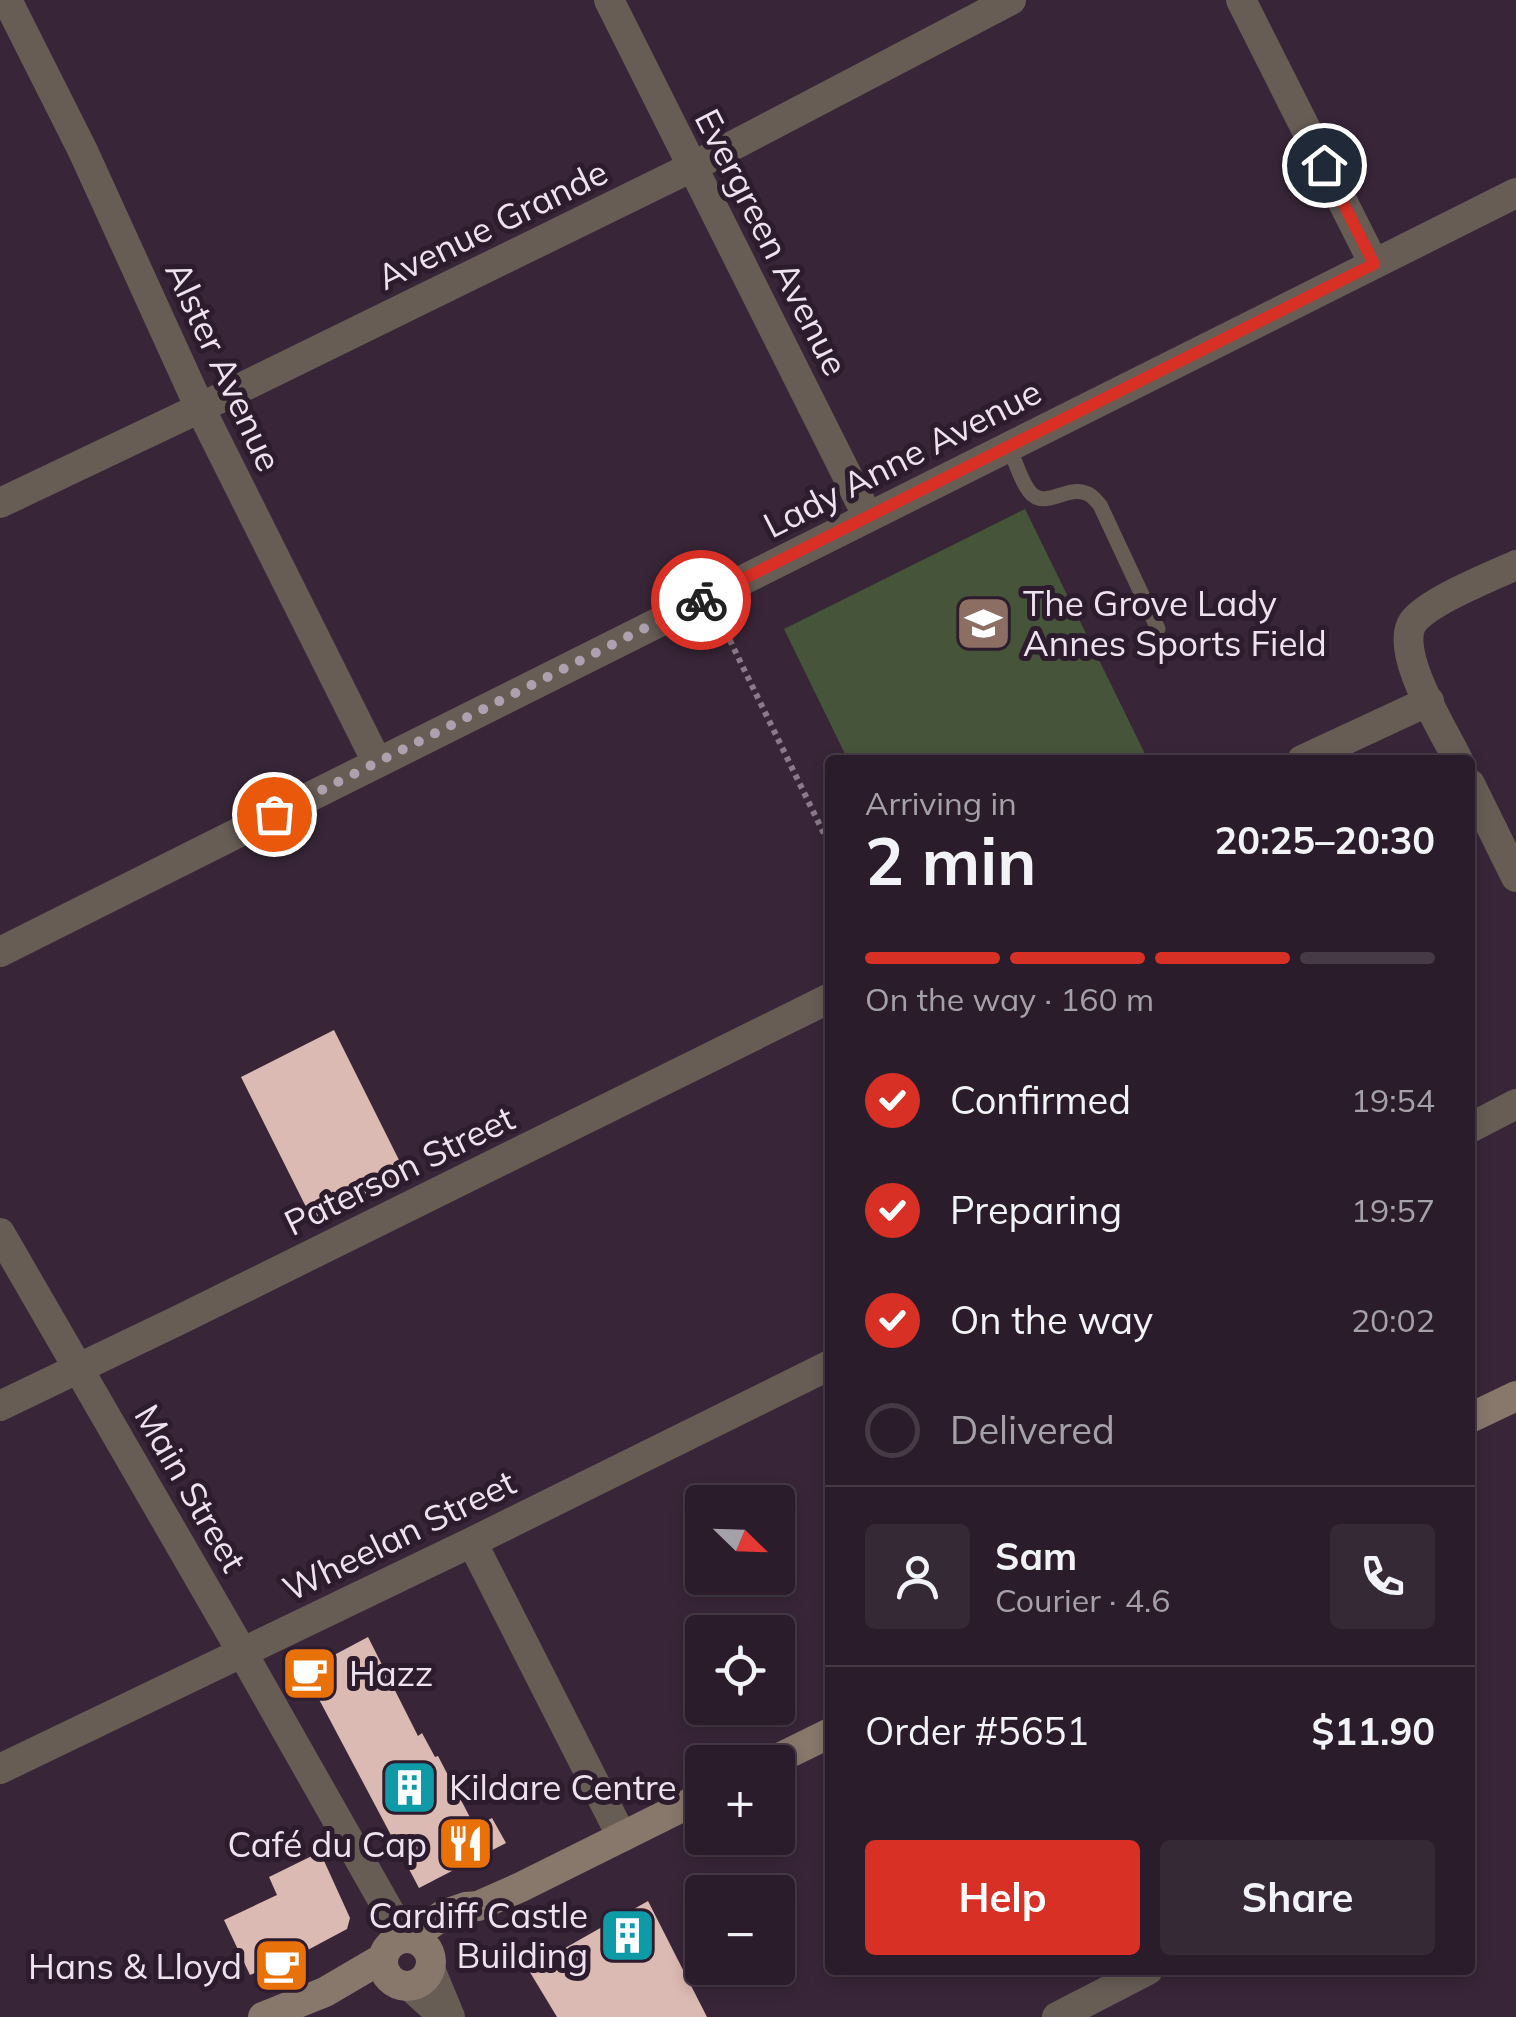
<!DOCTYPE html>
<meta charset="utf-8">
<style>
body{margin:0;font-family:Mulish,sans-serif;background:#362936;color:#f1f3f6;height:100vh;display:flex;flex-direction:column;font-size:38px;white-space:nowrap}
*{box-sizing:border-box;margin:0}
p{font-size:32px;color:#a5a1a8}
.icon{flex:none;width:55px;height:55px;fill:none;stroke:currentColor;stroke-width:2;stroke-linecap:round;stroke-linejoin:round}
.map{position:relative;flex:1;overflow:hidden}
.details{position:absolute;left:825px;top:755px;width:650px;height:1220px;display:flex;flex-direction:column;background:#2a1c2a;border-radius:10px;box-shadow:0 5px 15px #0003,0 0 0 2px #463a47}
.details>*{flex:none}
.needle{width:65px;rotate:113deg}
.controls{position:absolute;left:685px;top:1485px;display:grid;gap:20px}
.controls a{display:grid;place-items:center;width:110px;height:110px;border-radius:10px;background:#2a1c2a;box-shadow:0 5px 15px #0003,0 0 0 2px #463a47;font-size:50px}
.pin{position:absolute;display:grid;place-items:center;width:85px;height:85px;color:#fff;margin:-42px;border:5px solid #fff;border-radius:50%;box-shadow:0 2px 10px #0007}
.courier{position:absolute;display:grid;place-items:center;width:100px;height:100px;margin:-50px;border:8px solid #d93025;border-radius:50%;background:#fff;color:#222;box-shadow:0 2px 12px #0007}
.summary em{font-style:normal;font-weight:700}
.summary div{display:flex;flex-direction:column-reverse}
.summary{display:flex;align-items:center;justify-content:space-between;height:170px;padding:0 40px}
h1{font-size:65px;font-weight:700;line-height:75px}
.bar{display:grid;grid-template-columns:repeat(4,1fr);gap:15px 10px;align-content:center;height:120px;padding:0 40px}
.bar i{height:12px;border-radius:8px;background:#463a47}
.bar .on{background:#d93025}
.bar p{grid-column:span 4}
.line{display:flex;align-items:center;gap:25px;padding:0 40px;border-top:2px solid #463a47}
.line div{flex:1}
.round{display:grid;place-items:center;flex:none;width:105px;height:105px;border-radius:10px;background:#362936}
ol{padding:0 40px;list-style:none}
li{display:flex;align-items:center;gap:30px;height:110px}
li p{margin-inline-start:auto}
li .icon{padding:10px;border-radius:50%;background:#d93025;color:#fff;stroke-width:4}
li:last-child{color:#a5a1a8}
li i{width:55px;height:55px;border:5px solid #463a47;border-radius:50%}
.primary-button{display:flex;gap:20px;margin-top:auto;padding:20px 40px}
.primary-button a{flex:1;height:115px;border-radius:10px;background:#d93025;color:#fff;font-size:40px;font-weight:700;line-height:115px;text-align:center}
.primary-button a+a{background:#362936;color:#f1f3f6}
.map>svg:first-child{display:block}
</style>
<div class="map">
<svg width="1516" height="2017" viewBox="0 0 1516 2017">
<rect width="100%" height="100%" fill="#382638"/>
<path fill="#46543a" d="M1025 509 1148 760H848L784 629Z"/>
<path fill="#dcbab4" d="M334 1030 407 1176 314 1223 241 1077Z
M368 1637 418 1736 422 1733 435 1757 438 1756 475 1827 492 1818 506 1843 419 1888 304 1671Z
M320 1852 350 1918 347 1929 304 1952 307 1958 267 1976 264 1969 250 1975 224 1920 277 1895 269 1877Z
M648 1901 707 2017H557L528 1969Z"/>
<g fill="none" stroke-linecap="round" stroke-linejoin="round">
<path stroke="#8a7a8a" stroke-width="6" stroke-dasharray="5 5" stroke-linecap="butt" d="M721 622 830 846"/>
<path stroke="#675d55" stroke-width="15" d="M1009 447C1015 460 1020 479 1029 491 1045 512 1068 483 1088 494 1093 496 1096 501 1100 505L1158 629"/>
<path stroke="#675d55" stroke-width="30" d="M7 0 83 151 200 408 377 762
M609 0 868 517
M1241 0 1374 264
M0 503 200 408 692 167 1011 0
M1302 760 1429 701
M1458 760C1444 731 1393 651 1413 622 1429 601 1490 577 1516 565
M1470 784 1516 877
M0 952 1516 193
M1470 1128 1516 1104
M0 1233 242 1652 394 1920 399 1939
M0 1406 179 1320 830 998
M472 1542 622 1837
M0 1769 472 1542 830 1365
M430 1969 450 2017
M410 1986 444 2017
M1057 2017 1148 1970"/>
<path stroke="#88776b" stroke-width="30" d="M1470 1418 1516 1396
M771 1762 830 1733
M411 1938 443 1915 466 1907 478 1906 521 1887 702 1797
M383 1962a24 24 0 1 1 48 0a24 24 0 1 1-48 0Z
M263 2017 325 1992 383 1958"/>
</g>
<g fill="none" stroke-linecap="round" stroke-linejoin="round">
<path stroke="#aea0ae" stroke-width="10" stroke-dasharray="0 18" d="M274 814 701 600"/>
<path stroke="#d93025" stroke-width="12" d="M701 600 1374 264 1324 165"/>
</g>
<defs>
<symbol id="school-square" viewBox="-11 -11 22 22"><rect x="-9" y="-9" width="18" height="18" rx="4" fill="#8d6e63" stroke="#2d1c2d"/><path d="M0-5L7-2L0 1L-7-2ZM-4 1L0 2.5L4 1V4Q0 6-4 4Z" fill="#fff"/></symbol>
<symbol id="cafe-square" viewBox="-11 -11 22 22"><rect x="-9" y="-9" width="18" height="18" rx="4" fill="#e8710a" stroke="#2d1c2d"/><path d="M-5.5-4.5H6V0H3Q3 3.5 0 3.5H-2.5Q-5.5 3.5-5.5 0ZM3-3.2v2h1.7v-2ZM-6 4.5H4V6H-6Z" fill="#fff"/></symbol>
<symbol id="building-square" viewBox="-11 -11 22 22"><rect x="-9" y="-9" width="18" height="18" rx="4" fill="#0f9aa8" stroke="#2d1c2d"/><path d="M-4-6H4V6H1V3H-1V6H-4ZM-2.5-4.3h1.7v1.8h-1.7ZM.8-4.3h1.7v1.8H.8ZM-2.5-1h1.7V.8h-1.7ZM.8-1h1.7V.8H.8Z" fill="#fff"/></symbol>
<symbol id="restaurant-square" viewBox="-11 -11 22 22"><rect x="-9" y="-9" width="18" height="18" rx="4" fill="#e8710a" stroke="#2d1c2d"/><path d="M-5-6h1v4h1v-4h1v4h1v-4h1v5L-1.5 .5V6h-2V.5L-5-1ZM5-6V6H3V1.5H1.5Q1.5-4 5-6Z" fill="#fff"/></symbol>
</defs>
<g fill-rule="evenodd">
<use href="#school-square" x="952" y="592" width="63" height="63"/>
<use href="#cafe-square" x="278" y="1642" width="63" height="63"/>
<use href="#building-square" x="378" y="1756" width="63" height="63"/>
<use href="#restaurant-square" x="434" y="1812" width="63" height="63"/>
<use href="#building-square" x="596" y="1904" width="63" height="63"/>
<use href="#cafe-square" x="250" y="1934" width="63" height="63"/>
</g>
<g text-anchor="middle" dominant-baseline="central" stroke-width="10" stroke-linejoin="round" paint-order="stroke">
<g font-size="35" fill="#eee2ee" stroke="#2d1c2d">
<text transform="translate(492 224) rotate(-26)">Avenue Grande</text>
<text transform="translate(772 242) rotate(63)">Evergreen Avenue</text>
<text transform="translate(224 366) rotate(65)">Alster Avenue</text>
<text transform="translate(902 458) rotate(-27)">Lady Anne Avenue</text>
<text transform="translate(399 1170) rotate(-26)">Paterson Street</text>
<text transform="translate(191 1488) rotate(60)">Main Street</text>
<text transform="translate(399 1535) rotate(-26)">Wheelan Street</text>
</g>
<g font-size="35" fill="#eee2ee" stroke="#2d1c2d" text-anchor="start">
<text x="1023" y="603">The Grove Lady<tspan x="1023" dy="40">Annes Sports Field</tspan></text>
<text x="349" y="1673">Hazz</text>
<text x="449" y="1787">Kildare Centre</text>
<text x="427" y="1844" text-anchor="end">Café du Cap</text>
<text x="588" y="1915" text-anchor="end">Cardiff Castle<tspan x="588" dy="40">Building</tspan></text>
<text x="242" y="1966" text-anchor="end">Hans &amp; Lloyd</text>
</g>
</g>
</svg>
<div class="controls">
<a><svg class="needle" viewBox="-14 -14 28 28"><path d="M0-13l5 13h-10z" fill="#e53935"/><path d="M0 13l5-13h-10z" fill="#a5a1a8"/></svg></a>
<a><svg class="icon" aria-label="locate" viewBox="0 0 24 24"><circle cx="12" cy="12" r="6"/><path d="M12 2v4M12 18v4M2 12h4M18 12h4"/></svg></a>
<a>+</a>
<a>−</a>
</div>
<div class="pin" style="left:274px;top:814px;background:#ea580c"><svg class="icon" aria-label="bag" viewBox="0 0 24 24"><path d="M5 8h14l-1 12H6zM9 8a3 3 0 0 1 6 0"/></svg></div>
<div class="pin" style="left:1324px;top:165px;background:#1f2937"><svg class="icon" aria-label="home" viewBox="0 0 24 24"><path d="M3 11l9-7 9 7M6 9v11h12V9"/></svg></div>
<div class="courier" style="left:701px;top:600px"><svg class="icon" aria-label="bike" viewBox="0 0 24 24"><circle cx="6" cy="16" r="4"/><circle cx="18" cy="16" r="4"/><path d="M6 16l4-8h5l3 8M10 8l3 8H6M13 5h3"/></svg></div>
<section class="details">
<div class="summary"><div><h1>2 min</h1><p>Arriving in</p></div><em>20:25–20:30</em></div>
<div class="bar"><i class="on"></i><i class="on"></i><i class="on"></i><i></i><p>On the way · 160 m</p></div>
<ol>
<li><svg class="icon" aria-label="check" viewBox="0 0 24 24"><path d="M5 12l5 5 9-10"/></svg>Confirmed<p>19:54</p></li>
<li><svg class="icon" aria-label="check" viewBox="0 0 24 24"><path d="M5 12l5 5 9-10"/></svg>Preparing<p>19:57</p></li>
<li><svg class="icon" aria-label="check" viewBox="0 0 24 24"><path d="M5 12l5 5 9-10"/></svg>On the way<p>20:02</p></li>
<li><i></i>Delivered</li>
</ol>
<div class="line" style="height:180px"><a class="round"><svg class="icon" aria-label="person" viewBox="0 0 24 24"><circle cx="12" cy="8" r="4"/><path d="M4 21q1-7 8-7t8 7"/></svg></a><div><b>Sam</b><p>Courier · 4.6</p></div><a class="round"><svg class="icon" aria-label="phone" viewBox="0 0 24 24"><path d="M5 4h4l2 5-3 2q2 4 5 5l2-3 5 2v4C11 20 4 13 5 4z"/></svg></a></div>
<div class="line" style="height:130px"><div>Order #5651</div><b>$11.90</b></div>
<div class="primary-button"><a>Help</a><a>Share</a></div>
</section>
</div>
